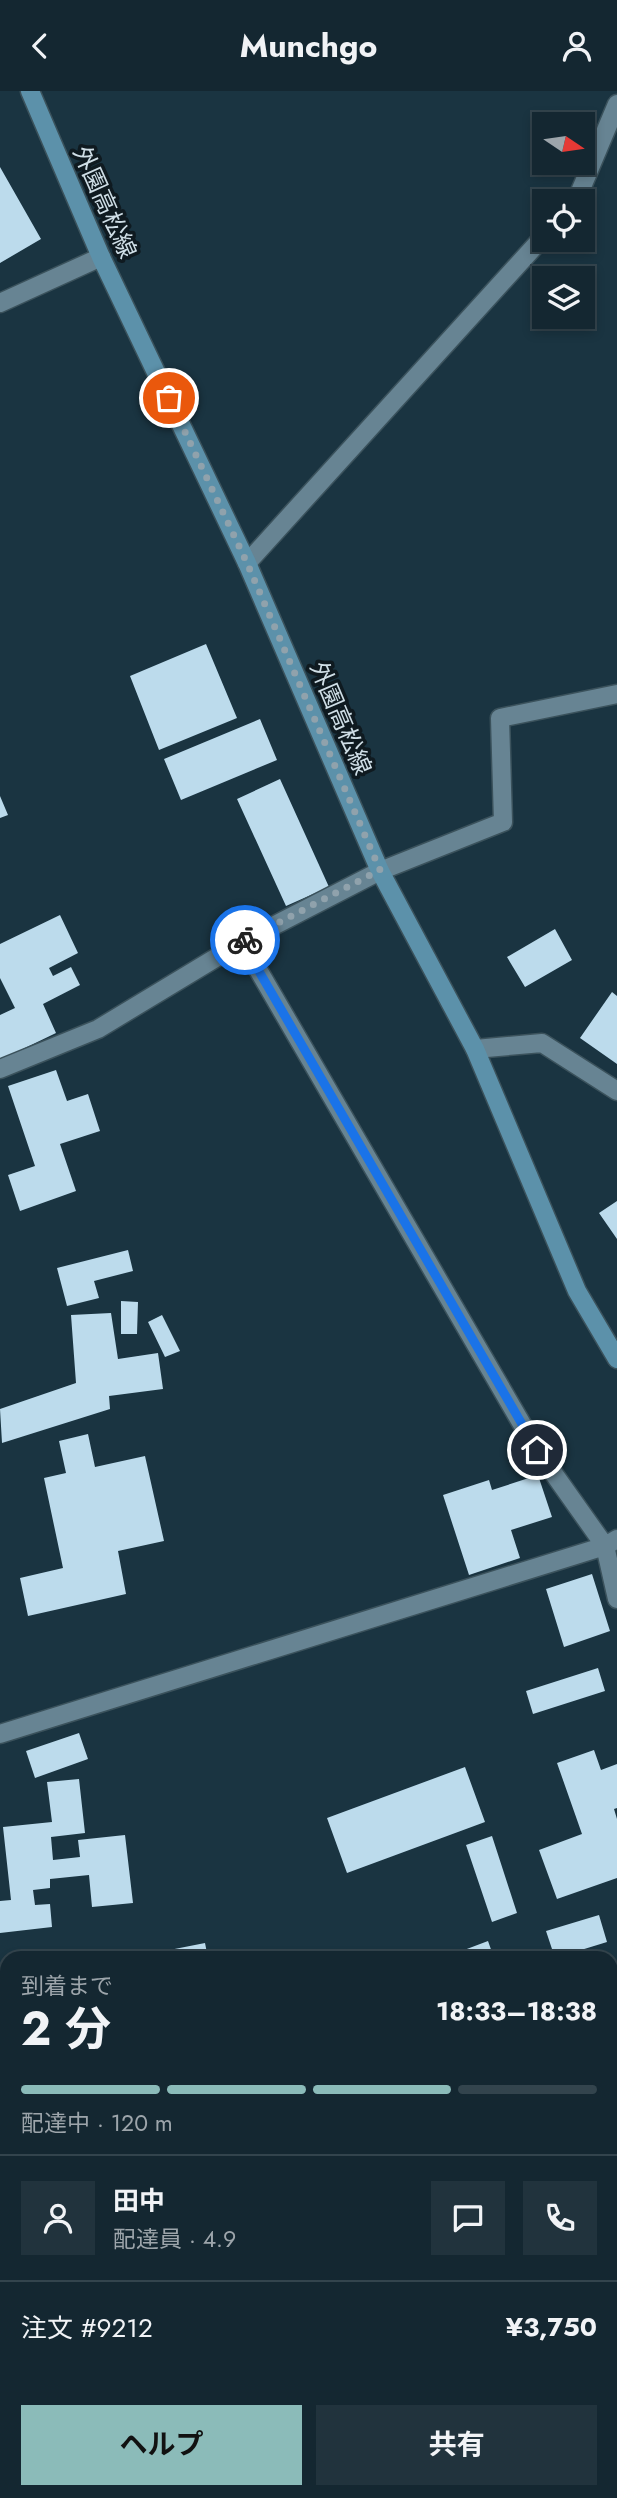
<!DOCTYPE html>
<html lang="ja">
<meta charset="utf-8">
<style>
body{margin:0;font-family:Jost,"Noto Sans JP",sans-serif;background:#21333d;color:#f1f3f6;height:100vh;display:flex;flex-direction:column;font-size:26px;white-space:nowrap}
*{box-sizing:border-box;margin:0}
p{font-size:23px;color:#9da5ab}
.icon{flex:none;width:38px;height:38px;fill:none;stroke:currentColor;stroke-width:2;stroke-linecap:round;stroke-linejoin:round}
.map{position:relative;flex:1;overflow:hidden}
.details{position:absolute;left:0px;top:1860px;width:618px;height:548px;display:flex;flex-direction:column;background:#142731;border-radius:21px 21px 0 0;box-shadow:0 4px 10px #0003,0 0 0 2px #33444d}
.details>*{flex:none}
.needle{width:46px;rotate:103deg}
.fabs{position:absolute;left:532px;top:21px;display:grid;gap:14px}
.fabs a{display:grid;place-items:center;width:63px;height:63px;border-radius:0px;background:#142731;box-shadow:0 4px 10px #0003,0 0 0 2px #33444d;font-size:35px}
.pin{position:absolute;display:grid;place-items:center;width:60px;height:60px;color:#fff;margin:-30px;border:4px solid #fff;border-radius:50%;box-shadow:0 2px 7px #0007}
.courier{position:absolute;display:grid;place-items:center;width:70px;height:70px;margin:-35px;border:5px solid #1a73e8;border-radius:50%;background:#fff;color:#222;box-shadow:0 2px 9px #0007}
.head em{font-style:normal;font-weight:700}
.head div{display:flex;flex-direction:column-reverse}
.head{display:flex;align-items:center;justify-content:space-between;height:119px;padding:0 21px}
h1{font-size:46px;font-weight:700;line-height:52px}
.bar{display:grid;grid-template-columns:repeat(4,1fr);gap:10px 7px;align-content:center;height:84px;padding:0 21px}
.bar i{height:9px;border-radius:5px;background:#33444d}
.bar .active{background:#8bbbb9}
.bar p{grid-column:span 4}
.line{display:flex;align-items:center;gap:18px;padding:0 21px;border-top:2px solid #33444d}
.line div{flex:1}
.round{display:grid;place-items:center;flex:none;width:74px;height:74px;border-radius:0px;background:#21333d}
.action{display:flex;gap:14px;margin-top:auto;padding:14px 21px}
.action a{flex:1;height:80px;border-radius:0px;background:#8bbbb9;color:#111;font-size:28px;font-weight:700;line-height:80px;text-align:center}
.action a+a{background:#21333d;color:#f1f3f6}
header{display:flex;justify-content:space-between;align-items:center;height:91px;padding:0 21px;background:#142731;font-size:32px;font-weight:700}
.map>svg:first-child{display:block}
</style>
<header><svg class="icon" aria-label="back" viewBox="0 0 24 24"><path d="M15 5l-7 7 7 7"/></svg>Munchgo<svg class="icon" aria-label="person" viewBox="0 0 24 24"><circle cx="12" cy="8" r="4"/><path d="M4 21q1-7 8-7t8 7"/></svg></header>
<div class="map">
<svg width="617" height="2407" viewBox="0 0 617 2407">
<rect width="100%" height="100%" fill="#1a3441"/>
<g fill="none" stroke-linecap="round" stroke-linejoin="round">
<path stroke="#077faa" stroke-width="61" d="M611 2258 617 2246
M535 2407 538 2401"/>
</g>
<path fill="#bcdbec" d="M0 76 41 148 0 172Z
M206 553 237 627 159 659 130 585Z
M260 628 277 669 181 709 164 668Z
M280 688 329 796 286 815 237 708Z
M0 705 8 724 0 727Z
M60 824 78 862 49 877 53 885 71 876 80 894 43 913 56 942 0 969V924L15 917 0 887V853Z
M555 838 572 869 525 896 507 866Z
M612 901 617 905V973L580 947Z
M56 979 67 1010 88 1003 100 1040 60 1053 76 1100 20 1120 8 1084 35 1075 8 995Z
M617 1110V1148L599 1122Z
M128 1159 133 1180 94 1190 99 1207 67 1215 57 1177Z
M121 1210 138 1211 137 1243H121Z
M111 1222 118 1268 158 1262 163 1298 109 1305 110 1318 2 1352 0 1318 76 1292 71 1224Z
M162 1224 180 1260 165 1266 148 1231Z
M88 1343 95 1376 145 1365 164 1450 118 1460 126 1503 28 1525 20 1487 63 1477 44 1387 66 1382 59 1350Z
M538 1384 552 1426 511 1439 520 1467 469 1484 443 1404 489 1389 492 1399Z
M592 1483 610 1540 564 1556 546 1498Z
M598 1577 605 1600 533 1623 526 1600Z
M79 1642 88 1668 35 1687 26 1660Z
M594 1659 601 1679 617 1673V1717L614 1718 617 1728V1787L557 1808 539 1759 582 1743 557 1672Z
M465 1676 485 1731 347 1782 327 1727Z
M79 1688 85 1742 51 1746 53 1769 80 1766 78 1749 125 1744 133 1812 92 1816 89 1784 50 1788V1797L33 1799 35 1814 50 1813 52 1836 0 1842V1810L11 1809 3 1736 52 1731 47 1691Z
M492 1745 517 1822 492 1831 466 1754Z
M599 1824 607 1851 555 1867 546 1840Z
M488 1850 494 1867H443Z
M205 1852 208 1867H134V1866Z
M7 1883V1903L0 1904V1884Z
M7 1955V1974H6L1 1957Z
M0 2399 19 2403 18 2407H0Z
M76 2401H113L112 2407H76Z"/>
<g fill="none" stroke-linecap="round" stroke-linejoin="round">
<defs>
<path id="street" d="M576 110 617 13
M0 212 101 166
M247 472 544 145
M242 851 537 1359 605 1455 617 1508
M475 958 542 952 617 1000
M0 978 98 938 242 851 380 780 503 731 500 627 617 603
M0 1643 605 1455 617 1448
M351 2407 355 2401"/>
<path id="secondary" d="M30 0 101 166 247 472 380 780 475 958 577 1200 617 1268
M611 2082 617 2070
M0 2341 7 2343
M442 2407 445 2401"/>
</defs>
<use href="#street" stroke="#3b525c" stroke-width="21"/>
<use href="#secondary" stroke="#3b525c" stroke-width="21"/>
<use href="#street" stroke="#678493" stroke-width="18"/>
<use href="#secondary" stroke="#5c91aa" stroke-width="18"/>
</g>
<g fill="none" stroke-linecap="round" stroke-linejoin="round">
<path stroke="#90a2ac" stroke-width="7" stroke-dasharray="0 12.6" d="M169 307 247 472 380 779 245 849"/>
<path stroke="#1a73e8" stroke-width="9" d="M245 849 242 851 537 1359"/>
</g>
<g text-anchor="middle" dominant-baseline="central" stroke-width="7" stroke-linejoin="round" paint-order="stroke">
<g font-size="24" fill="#cfdee6" stroke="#0f1a20">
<text transform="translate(105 111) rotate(66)">外園高松線</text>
<text transform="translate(341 627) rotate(67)">外園高松線</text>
</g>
</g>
</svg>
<div class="fabs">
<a><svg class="needle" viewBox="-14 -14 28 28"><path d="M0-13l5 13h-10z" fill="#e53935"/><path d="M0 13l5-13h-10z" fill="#9da5ab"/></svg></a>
<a><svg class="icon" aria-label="locate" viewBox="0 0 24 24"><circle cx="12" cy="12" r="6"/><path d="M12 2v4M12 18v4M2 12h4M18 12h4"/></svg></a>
<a><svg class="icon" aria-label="layers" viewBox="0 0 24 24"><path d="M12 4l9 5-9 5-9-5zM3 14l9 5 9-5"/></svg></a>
</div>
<div class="pin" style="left:169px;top:307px;background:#ea580c"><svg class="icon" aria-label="bag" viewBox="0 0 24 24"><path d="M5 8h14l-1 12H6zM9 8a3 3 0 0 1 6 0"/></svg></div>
<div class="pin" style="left:537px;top:1359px;background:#1f2937"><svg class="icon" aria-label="home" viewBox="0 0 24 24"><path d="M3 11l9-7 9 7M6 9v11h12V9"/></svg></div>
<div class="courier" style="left:245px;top:849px"><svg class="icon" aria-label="bike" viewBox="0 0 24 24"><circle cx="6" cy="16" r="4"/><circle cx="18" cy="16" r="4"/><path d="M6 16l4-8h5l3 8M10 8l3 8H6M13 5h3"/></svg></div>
<section class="details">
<div class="head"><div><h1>2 分</h1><p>到着まで</p></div><em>18:33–18:38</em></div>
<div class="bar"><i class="active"></i><i class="active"></i><i class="active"></i><i></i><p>配達中 · 120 m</p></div>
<div class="line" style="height:126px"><a class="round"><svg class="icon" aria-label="person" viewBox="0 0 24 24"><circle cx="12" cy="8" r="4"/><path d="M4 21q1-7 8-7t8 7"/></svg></a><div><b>田中</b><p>配達員 · 4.9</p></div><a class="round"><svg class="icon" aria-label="chat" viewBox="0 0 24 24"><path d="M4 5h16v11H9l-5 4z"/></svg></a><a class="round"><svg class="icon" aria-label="phone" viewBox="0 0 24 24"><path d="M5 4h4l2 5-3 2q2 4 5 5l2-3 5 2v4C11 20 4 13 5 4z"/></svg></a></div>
<div class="line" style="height:91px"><div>注文 #9212</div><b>¥3,750</b></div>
<div class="action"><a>ヘルプ</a><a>共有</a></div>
</section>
</div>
